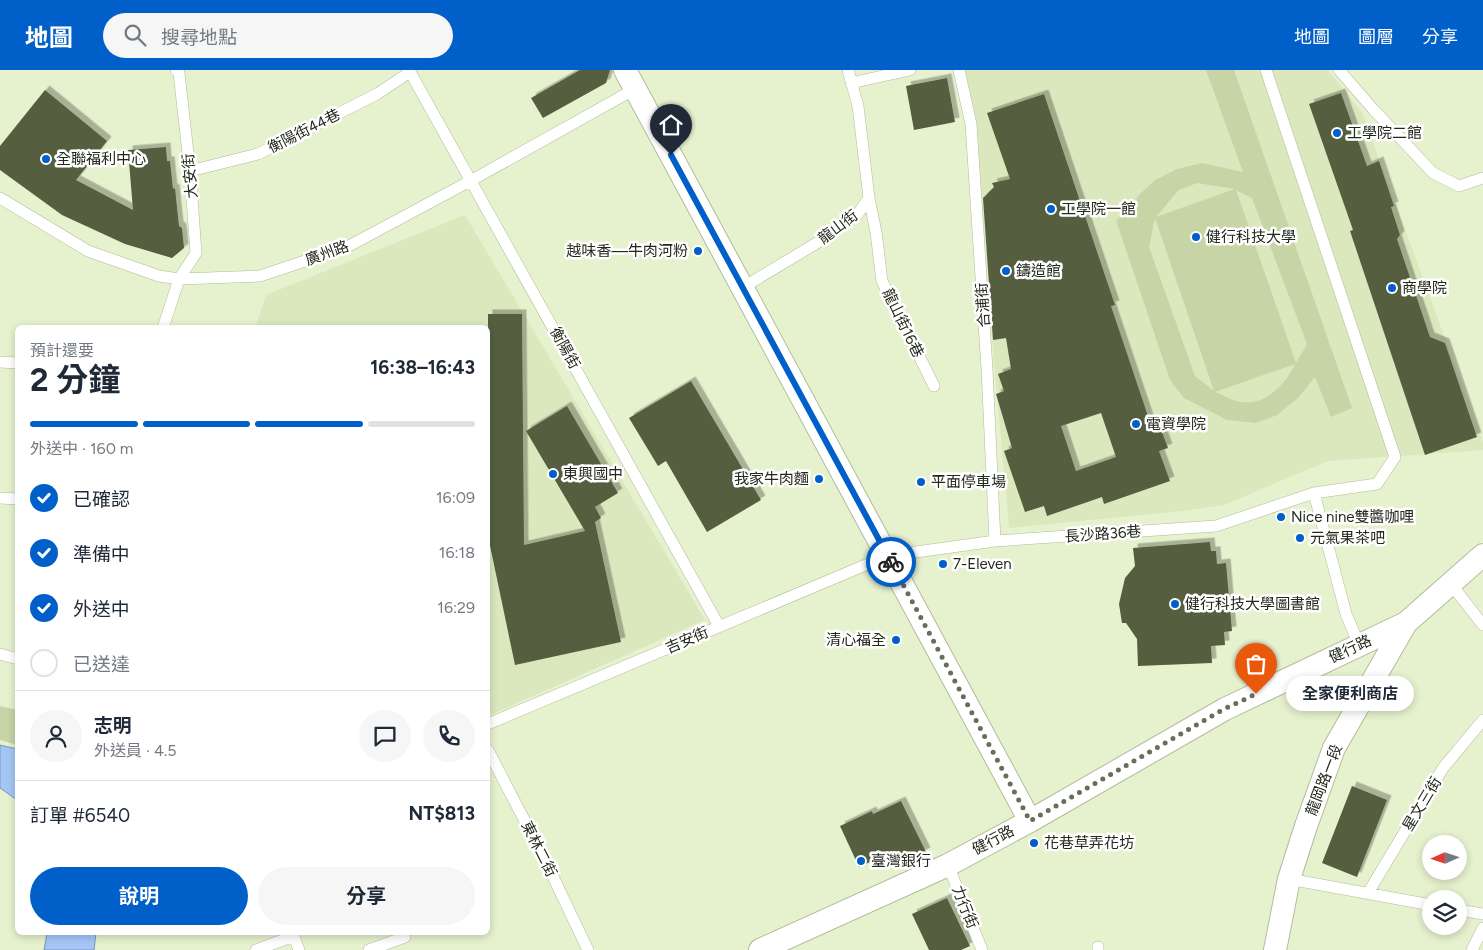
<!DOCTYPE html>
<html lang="zh-TW">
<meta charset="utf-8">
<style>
body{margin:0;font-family:Figtree,"Noto Sans TC",sans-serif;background:#f6f6f7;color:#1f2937;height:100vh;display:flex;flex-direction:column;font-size:19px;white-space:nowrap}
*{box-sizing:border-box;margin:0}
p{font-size:16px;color:#747a83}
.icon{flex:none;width:28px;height:28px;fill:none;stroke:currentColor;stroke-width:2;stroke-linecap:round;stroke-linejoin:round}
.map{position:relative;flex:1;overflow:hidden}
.drawer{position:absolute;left:15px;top:255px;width:475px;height:610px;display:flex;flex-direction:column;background:#fff;border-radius:8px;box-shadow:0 2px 8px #0003}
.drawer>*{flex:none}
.needle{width:32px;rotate:267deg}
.buttons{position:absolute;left:1422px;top:765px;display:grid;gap:10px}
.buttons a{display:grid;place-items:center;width:45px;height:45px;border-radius:50%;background:#fff;box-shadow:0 2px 8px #0003;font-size:25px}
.pin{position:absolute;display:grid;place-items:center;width:42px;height:42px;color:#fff;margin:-51px -21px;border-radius:50% 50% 50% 0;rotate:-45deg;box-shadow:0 0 5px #0007}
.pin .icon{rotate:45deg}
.courier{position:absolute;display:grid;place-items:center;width:50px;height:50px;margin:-25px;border:4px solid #005fc8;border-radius:50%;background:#fff;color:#222;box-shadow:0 1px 6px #0007}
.bubble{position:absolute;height:35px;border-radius:18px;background:#fff;box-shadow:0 2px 8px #0003;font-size:16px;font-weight:700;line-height:35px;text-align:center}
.overview em{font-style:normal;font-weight:700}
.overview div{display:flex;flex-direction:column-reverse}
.overview{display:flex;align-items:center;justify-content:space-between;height:85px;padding:0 15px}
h1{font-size:32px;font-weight:700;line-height:38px}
.bar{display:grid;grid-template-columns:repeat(4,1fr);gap:8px 5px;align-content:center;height:60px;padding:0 15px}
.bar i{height:6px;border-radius:4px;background:#e0e1e3}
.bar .selected{background:#005fc8}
.bar p{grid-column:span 4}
.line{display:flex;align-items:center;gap:12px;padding:0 15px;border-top:1px solid #e0e1e3}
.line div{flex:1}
.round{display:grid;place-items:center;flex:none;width:52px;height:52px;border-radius:26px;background:#f6f6f7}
ol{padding:0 15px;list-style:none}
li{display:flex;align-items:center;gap:15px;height:55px}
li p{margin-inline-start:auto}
li .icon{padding:5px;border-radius:50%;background:#005fc8;color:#fff;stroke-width:4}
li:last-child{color:#747a83}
li i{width:28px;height:28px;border:2px solid #e0e1e3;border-radius:50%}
.button{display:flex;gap:10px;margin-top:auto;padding:10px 15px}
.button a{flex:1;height:58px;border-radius:30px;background:#005fc8;color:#fff;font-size:20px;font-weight:700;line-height:58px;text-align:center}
.button a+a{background:#f6f6f7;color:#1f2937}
header{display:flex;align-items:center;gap:30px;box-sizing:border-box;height:70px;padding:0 25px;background:#005fc8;color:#fff}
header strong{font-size:24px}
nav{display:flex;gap:28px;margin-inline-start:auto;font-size:18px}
.search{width:350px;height:45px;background:#f6f6f7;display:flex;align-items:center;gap:12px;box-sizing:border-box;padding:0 18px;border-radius:28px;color:#747a83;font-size:19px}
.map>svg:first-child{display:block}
</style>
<header>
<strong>地圖</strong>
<div class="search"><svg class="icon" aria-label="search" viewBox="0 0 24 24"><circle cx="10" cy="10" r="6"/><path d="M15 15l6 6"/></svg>搜尋地點</div>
<nav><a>地圖</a><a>圖層</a><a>分享</a></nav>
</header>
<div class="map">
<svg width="1483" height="880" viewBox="0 0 1483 880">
<defs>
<filter id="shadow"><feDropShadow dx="4.5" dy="-4.5" stdDeviation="0" flood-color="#0004"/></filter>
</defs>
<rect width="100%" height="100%" fill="#e6f1ce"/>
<path fill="#dbe8bd" d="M965 0H1328L1362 42 1483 372V380L1328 391 1224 435 1183 441 1009 458 994 291 975 44Z
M465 145 705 550 488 646V258H255L266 225Z"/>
<path fill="#c6d4a6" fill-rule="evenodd" d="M1206 0H1234L1352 338 1331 347 1315 307 1298 328 1277 345 1256 353 1227 350 1184 328 1170 310 1116 150 1131 141 1138 126 1155 110 1177 99 1202 93 1243 102ZM1197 113 1235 119 1156 147 1179 120ZM1236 120 1252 128 1307 274 1296 293ZM1155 148 1214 321 1195 306 1149 177ZM1295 294C1287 313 1265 336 1241 332 1233 331 1223 325 1215 322Z
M0 636 17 640V675L0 670Z"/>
<path fill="#a4c6f6" stroke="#7e97b4" d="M0 675 17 679V730L0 718Z
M47 863H96L94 880H44Z"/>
<path fill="#555e40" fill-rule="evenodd" filter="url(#shadow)" d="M580 0H610L606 13 543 48 531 28Z
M947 8 955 52 914 60 906 16Z
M45 20 107 71 76 110 133 140 128 80 166 77 167 91H170L173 119 175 118 179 156 182 158 184 178 172 188 125 174 62 145 0 100V76Z
M1341 23 1367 96 1379 91 1394 136 1391 137 1400 165 1397 169 1430 267 1445 273 1477 367 1425 385 1350 161 1353 160 1309 34Z
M1044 24 1115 235 1111 236 1150 352 1157 349 1168 378 1159 381 1170 411 1104 434 1102 427 1047 446 1044 436 1025 442 1004 381 1012 378 996 324 1004 321 998 304 1011 299 1006 268 993 270 983 128 994 117 992 113 1010 109 987 43ZM1101 343 1116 387 1076 401 1061 356Z
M488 244H522L524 475 585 461 526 361 567 336 618 423 595 437 601 448 595 452 621 572 515 595 488 466Z
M691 311 761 430 707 462 666 391 658 396 629 348Z
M1210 472 1211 481H1216L1217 494 1226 493 1232 561 1224 562 1225 575 1211 576 1212 593 1138 596 1137 569 1126 553H1122L1119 534 1125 508 1135 496 1133 478Z
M1352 716 1387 730 1357 807 1322 793Z
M901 731 926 782 900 794 894 781 859 797 840 756 872 741 873 744Z
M947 828 970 876 961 880H929L912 844Z"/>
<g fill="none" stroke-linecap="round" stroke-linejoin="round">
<defs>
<path id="service" d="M409 0 719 556
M959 0 971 54 987 299 995 471
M1266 0 1395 387 1377 414 1314 423 1346 544 1359 575
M1339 0 1373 39 1433 103 1459 116 1483 108
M851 13 910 0
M190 101 258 84 377 24 410 2
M0 128 88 181 159 206 179 209 260 206 347 177 472 110 635 19
M869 128 876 162 882 211 934 316
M742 218 825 168 857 145 869 128 858 36 848 0
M163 258 179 209 196 183 190 101 179 3 176 0
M0 292 18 293
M0 428 18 429
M1451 514 1483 555
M0 584 18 589
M488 654 887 486 995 471 1216 456 1314 423
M488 680 547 794 588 880
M948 795 982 880
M1289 809 1431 835
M1368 823 1443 698 1483 650
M1459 840 1483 844
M292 862 299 880
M1098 877V880
M256 880 294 866
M369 880 405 867
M1472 880 1483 858"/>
<path id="minor" d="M625 0 1030 751
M760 880 948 795 1030 751 1225 639 1406 553 1483 485
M1275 880 1289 809 1306 756 1334 678 1406 553"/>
</defs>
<use href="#service" stroke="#b2bc9a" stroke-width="12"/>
<use href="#minor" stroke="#b2bc9a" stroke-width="24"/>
<use href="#service" stroke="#fff" stroke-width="11"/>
<use href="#minor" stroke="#fff" stroke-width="22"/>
</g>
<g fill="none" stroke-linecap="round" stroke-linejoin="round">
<path stroke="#686e5a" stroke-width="5" stroke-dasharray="0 9" d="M891 492 1030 751 1224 639 1256 624"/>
<path stroke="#005fc8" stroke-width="6" d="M671 85 891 492"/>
</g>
<g fill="#005fc8" stroke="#fff" stroke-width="2">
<circle cx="1337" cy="63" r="5"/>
<circle cx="46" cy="89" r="5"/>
<circle cx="1051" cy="139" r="5"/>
<circle cx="1196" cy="167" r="5"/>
<circle cx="698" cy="181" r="5"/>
<circle cx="1006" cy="201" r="5"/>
<circle cx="1392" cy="218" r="5"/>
<circle cx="1136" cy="354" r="5"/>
<circle cx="553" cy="404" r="5"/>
<circle cx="819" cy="409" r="5"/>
<circle cx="921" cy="412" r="5"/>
<circle cx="1281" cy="447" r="5"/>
<circle cx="1300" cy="468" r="5"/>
<circle cx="943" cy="494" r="5"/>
<circle cx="1175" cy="534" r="5"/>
<circle cx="896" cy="570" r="5"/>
<circle cx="1034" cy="773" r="5"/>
<circle cx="861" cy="791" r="5"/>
</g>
<g text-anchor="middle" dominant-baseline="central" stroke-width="5" stroke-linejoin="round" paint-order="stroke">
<g font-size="15" fill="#24281b" stroke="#fff">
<text transform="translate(304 61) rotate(-27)">衡陽街44巷</text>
<text transform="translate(190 106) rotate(-95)">大安街</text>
<text transform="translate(838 157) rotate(-37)">龍山街</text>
<text transform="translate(327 183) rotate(-20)">廣州路</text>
<text transform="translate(983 235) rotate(-94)">合浦街</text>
<text transform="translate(903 253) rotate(64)">龍山街16巷</text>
<text transform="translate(565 278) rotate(61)">衡陽街</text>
<text transform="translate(1103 464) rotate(-4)">長沙路36巷</text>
<text transform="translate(687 570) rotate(-23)">吉安街</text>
<text transform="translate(1350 579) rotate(-25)">健行路</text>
<text transform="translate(1324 710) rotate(-69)">龍岡路一段</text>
<text transform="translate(1422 734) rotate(-59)">星文三街</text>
<text transform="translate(993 770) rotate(-28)">健行路</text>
<text transform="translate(539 779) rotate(63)">東林二街</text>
<text transform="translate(965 837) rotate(68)">力行街</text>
</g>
<g font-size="15" fill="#24281b" stroke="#fff" text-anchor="start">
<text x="1347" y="63">工學院二館</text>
<text x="56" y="89">全聯福利中心</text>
<text x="1061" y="139">工學院一館</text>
<text x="1206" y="167">健行科技大學</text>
<text x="688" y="181" text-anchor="end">越味香—牛肉河粉</text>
<text x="1016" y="201">鑄造館</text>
<text x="1402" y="218">商學院</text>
<text x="1146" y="354">電資學院</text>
<text x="563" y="404">東興國中</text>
<text x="809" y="409" text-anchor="end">我家牛肉麵</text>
<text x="931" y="412">平面停車場</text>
<text x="1291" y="447">Nice nine雙醬咖哩</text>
<text x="1310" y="468">元氣果茶吧</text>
<text x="953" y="494">7-Eleven</text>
<text x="1185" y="534">健行科技大學圖書館</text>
<text x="886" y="570" text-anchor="end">清心福全</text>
<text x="1044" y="773">花巷草弄花坊</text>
<text x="871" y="791">臺灣銀行</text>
</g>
</g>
</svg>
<div class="buttons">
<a><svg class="needle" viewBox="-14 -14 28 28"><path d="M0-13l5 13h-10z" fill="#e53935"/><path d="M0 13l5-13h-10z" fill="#747a83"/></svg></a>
<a><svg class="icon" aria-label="layers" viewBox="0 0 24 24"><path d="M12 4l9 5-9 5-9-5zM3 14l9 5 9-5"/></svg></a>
</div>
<div class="pin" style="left:1256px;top:624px;background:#ea580c"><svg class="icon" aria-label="bag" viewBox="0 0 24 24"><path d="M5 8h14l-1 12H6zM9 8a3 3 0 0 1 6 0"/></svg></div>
<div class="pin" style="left:671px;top:85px;background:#1f2937"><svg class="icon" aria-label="home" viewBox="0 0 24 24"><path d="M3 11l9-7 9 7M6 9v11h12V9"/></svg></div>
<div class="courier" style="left:891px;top:492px"><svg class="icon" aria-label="bike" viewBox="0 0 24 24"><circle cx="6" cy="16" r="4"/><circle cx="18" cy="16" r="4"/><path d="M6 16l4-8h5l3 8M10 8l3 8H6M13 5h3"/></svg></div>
<div class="bubble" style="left:1286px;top:606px;width:128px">全家便利商店</div>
<section class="drawer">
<div class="overview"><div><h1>2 分鐘</h1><p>預計還要</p></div><em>16:38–16:43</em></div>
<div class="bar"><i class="selected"></i><i class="selected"></i><i class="selected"></i><i></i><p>外送中 · 160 m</p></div>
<ol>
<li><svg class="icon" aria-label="check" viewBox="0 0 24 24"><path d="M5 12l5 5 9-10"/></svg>已確認<p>16:09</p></li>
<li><svg class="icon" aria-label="check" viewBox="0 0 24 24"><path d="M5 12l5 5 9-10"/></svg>準備中<p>16:18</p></li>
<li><svg class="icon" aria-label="check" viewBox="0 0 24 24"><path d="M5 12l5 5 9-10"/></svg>外送中<p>16:29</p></li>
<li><i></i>已送達</li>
</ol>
<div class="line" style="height:90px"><a class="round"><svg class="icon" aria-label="person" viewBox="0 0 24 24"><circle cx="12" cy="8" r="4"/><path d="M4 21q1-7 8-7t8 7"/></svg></a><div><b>志明</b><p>外送員 · 4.5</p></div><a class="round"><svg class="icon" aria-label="chat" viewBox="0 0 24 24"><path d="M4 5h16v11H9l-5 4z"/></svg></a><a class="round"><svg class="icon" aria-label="phone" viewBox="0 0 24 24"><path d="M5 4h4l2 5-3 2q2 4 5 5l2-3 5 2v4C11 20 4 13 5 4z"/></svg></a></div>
<div class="line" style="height:65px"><div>訂單 #6540</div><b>NT$813</b></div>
<div class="button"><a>說明</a><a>分享</a></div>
</section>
</div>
